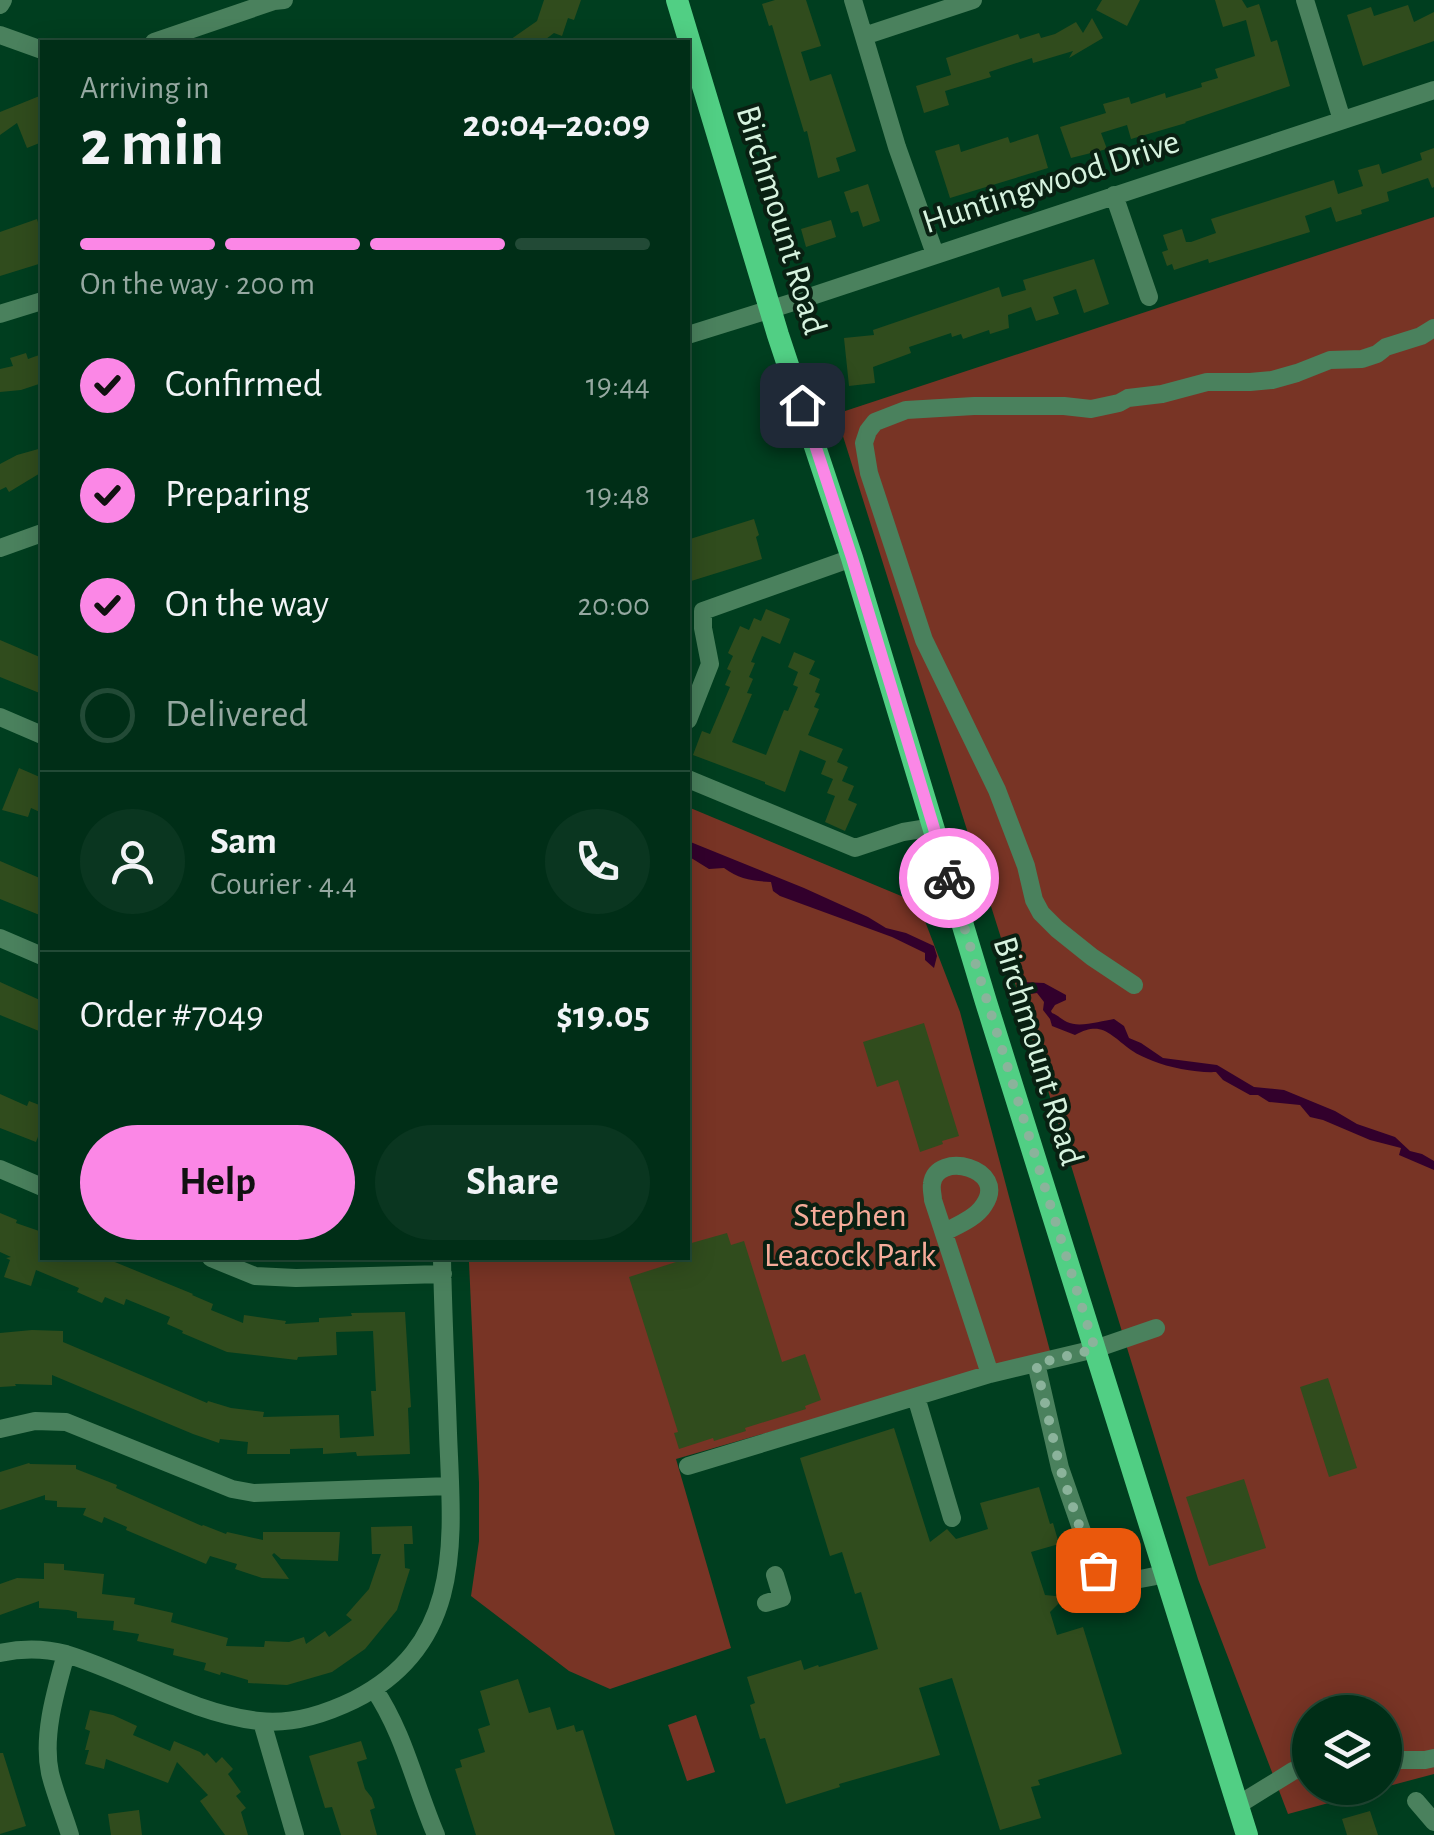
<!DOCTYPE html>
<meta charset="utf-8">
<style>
body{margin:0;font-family:"Alegreya Sans",sans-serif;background:#0a3620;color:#f1f3f6;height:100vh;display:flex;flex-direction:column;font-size:38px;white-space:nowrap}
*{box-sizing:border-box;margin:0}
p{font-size:32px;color:#95a8a1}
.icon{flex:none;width:55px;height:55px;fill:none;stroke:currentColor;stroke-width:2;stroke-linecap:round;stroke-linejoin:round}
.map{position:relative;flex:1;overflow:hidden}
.drawer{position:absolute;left:40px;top:40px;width:650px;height:1220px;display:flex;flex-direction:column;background:#002e17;border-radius:0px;box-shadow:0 5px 25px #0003,0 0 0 2px #224a36}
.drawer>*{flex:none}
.fabs{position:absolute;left:1292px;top:1695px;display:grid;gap:20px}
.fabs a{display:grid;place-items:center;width:110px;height:110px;border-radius:50%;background:#002e17;box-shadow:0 5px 25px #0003,0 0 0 2px #224a36;font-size:50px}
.pin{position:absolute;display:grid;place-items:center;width:85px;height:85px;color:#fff;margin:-42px;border-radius:20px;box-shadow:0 5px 15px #0006}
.courier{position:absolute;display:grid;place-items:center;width:100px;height:100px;margin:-50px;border:8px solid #fb87e6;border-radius:50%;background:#fff;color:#222;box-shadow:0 2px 12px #0007}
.summary em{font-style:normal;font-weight:700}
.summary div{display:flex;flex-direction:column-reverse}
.summary{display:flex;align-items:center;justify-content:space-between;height:170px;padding:0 40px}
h1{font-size:65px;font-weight:700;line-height:75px}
.bar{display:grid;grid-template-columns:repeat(4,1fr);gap:15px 10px;align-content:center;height:120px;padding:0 40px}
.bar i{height:12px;border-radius:8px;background:#224a36}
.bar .on{background:#fb87e6}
.bar p{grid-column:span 4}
.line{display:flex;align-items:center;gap:25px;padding:0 40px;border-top:2px solid #224a36}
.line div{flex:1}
.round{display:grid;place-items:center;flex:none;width:105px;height:105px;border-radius:52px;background:#0a3620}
ol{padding:0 40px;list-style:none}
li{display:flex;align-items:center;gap:30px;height:110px}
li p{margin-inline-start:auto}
li .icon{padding:10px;border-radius:50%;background:#fb87e6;color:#111;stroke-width:4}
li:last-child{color:#95a8a1}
li i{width:55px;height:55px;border:5px solid #224a36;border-radius:50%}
.primary-button{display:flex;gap:20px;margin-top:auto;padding:20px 40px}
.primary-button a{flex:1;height:115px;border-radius:60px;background:#fb87e6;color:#111;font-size:40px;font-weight:700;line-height:115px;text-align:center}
.primary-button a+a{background:#0a3620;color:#f1f3f6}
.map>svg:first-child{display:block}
</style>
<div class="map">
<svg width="1434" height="1835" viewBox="0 0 1434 1835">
<rect width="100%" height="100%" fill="#003e1f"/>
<path fill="#783425" d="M1434 217V1774L1385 1787V1712H1310V1788H1384L1288 1814 1198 1579 1007 957 836 414Z
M688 807 918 903 960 1012 1050 1351 676 1459 731 1648 610 1689 569 1671 471 1596 479 1541V1483L469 1262 552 1260V1258H688Z
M696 1715 715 1772 687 1781 668 1725Z"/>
<path fill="#32002c" d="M688 841 804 888 868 917 886 928 906 933 934 946 937 956 934 968 925 960V953L892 937 780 896 773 891 771 882C752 881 739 879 724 868L709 869 688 856Z
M1023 982 1044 983 1066 995V1000L1055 1005 1051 1011 1052 1013C1058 1015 1062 1020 1067 1022 1079 1028 1101 1021 1114 1019L1124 1026 1129 1038 1141 1043 1163 1058 1217 1065 1254 1087 1284 1090 1335 1111 1357 1124 1395 1137 1410 1151 1422 1154 1434 1161V1170L1399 1155 1401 1148 1370 1140 1323 1120 1310 1117 1300 1105 1269 1102 1258 1095H1250L1223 1080 1216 1072C1198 1073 1170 1068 1153 1061 1146 1058 1138 1055 1131 1050 1110 1035 1102 1020 1075 1035L1052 1026 1050 1019 1043 1010 1044 1002 1037 993 1018 996Z"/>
<path fill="#304c1d" d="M544 0H581L574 20 568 18 562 36 554 33 542 42H507L537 21Z
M775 0H806L821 46 801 52 810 81 831 74 856 151 836 158 840 171 818 178 807 131 804 132 772 25 769 26 762 4Z
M1102 0H1140L1127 26 1096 10Z
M1215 0H1242L1247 8 1259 4 1271 42 1277 40 1290 86 1185 122 1186 123 1131 139 1127 125 1101 133 1107 149 1071 158 1060 127 1106 113 1103 104 1129 97 1131 104 1165 93 1166 98 1202 87 1201 83 1218 78 1215 69 1255 56 1246 20 1223 27Z
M1408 5 1414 22 1434 12V41L1363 66 1347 15 1371 7 1374 16Z
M1092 18 1103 38 1069 58 1073 51 1033 63 1032 58 989 72 991 77 945 91 949 105 924 113 916 86 951 75 946 58 1018 34 1020 39 1039 33 1041 38 1055 34 1076 22 1083 33Z
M42 95V142L27 148 17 123 0 135V112Z
M1038 134 1048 168 950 198 935 151 959 144 961 152 1008 137 1010 143Z
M1434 148V187L1432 188 1428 178 1387 192 1389 201 1361 210 1362 214 1336 222 1331 207 1305 216 1310 232 1209 263 1208 259 1174 270 1172 264 1167 266 1162 252 1168 250 1163 235 1182 229 1186 242H1191L1216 233 1211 219 1334 180 1338 194 1363 186 1358 170 1379 164 1382 174 1422 160 1420 153Z
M868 184 880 221 863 227 858 211 851 213 844 192Z
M37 219 42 235V263L0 276V232Z
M831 220 836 237 806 247 801 229Z
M1094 259 1109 304 1084 313 1076 289 1053 297 1059 314 1036 321 1031 307 1008 315 1009 328 990 334 989 330 963 339 961 334 952 337 951 333 909 347 911 353 873 367 875 383 849 386 844 338 874 335 873 330 999 287 1002 297 1026 290 1023 280Z
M26 353 28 359 42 354V383L21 390 0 392V369L13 366 10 358Z
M42 448V472L9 492 6 487 0 490V464L17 455Z
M754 519 759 535 756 537 762 559 688 582V543L690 539Z
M766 609 790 619 780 644 762 636 751 662 755 663 749 677 753 679 747 693 752 694 732 742 766 755 784 710 788 711 798 687 793 685 798 672 788 667 794 652 815 661 809 674 820 679 815 692 820 694 814 707 819 709 808 735 843 749 837 762 848 767 842 781 854 786 848 800 857 804 845 831 825 822 835 796 827 793 833 779 821 774 826 761 800 750 785 792 765 784V782L693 755 702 731 710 734 730 687 725 685 731 671 727 669 733 656 728 653 740 626 749 630 754 618 761 621Z
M0 640 42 658V694L0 677Z
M19 768 42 778V813L31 808 28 817 2 810Z
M0 861 42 879V916L0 899Z
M0 982 42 1001V1022L39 1031 0 1015Z
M924 1023 959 1136 942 1141 943 1144 920 1152 898 1080 877 1087 863 1042Z
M0 1094 27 1106 29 1101 42 1106V1136L39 1134 36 1142 0 1128Z
M0 1213 17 1220 16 1223 42 1232V1258H105L193 1294 192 1295 213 1304 211 1310 243 1323 244 1315 286 1321 285 1324 319 1322V1318L352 1316 351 1313 405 1312 411 1407 408 1408 410 1454 357 1456 356 1452 323 1454V1448L290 1449V1454H247L248 1442 220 1439 219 1443 193 1434 52 1375V1385L15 1384 16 1386 0 1387V1333L32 1330 63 1331V1342L207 1403 208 1401 231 1408 264 1412 263 1417 339 1415 340 1438 374 1436 371 1391H376L373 1331 336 1332 337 1355 298 1357 297 1360 227 1352 182 1333 183 1331 167 1324 170 1317 126 1299 124 1305 105 1297 102 1303 77 1292 79 1288 36 1270 31 1286 4 1277 10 1260 6 1258 11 1257 0 1252Z
M727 1233 731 1245 744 1241 782 1362 805 1354 821 1400 805 1406 806 1409 745 1428 746 1431 714 1441 713 1438 679 1449 674 1433 678 1432 629 1277 676 1262 675 1258H688V1244Z
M1328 1378 1357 1468 1329 1477 1300 1387Z
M894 1428 930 1542 947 1529 956 1539 988 1529 980 1503 1039 1487 1050 1524 1053 1523 1059 1544 1031 1552 1045 1595 1065 1597 1050 1612 1057 1635 1083 1627 1122 1754 1038 1780 1040 1785 1031 1787 1041 1818 1000 1830 952 1678 919 1688 940 1755 839 1784 840 1787 786 1804 765 1738 760 1739 750 1705 755 1703 747 1677 801 1660 804 1670 818 1665 819 1667 878 1649 861 1592 855 1594 842 1552 830 1556 800 1458Z
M29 1463 30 1464 76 1465V1469L117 1485 116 1488 202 1526 203 1525 226 1534 227 1532 263 1540V1532H340L338 1561 281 1559 274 1553 272 1555 289 1579 262 1578 235 1569 237 1564 210 1556 206 1564 126 1530 127 1527 104 1517 102 1523 83 1515 86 1508 57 1507V1501L45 1500V1495L0 1510V1472Z
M1244 1479 1266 1548 1209 1566 1186 1497Z
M412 1526 413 1544H404L405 1568 410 1569 397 1610 365 1649 332 1672 287 1685 248 1683V1680L221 1672 220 1675 204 1670 206 1663 173 1655 174 1649 137 1641 139 1634 113 1630 114 1621 77 1618V1612L68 1610 39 1608V1601L0 1615V1584L17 1578 44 1579V1563L64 1564V1570L104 1574 102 1594 135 1598 134 1604 173 1613 171 1622 228 1638 226 1646 264 1647 265 1641 289 1642 304 1637 306 1644 325 1631 329 1637 352 1620 346 1615 369 1589 381 1554H372L371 1527Z
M518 1679 529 1713 550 1707 557 1730 574 1725 576 1732 583 1730 615 1835H476L455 1769 462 1767 460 1760 485 1752 478 1729 490 1725 480 1691Z
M90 1710 113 1715 137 1726 133 1735 170 1751 174 1741 200 1752 204 1756 207 1753 216 1763 222 1757 233 1769 228 1774 241 1792 236 1796 246 1808 241 1812 248 1835H225L200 1801 208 1795 177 1762 168 1783 106 1759 104 1769 85 1764 89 1750H85L90 1731 85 1729Z
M361 1741 367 1759 357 1762 365 1789 372 1798 375 1808 370 1810 377 1835H341L332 1807 325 1808 309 1756Z
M0 1753H3L26 1826 0 1834Z
M139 1810 142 1835H111L108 1814Z
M1370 1811 1378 1835H1347L1342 1819Z"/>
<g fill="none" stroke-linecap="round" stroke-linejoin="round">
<path stroke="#4a815d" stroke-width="18" d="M853 0 897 147 935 254
M1305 0 1342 120
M0 5 3 0
M0 35 42 50
M864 36 973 0
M154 42 274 1 284 0
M1114 195 1149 297
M0 314 42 301
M688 335 797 301 1434 90
M0 548 42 533
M0 717 42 735
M688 720 710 664 703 628V611L852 558
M688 779 855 848 903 832 934 827
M0 938 42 956
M1134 985 1092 957 1057 929 1041 913 1034 900 1026 866 997 790 924 640 869 473 864 443 868 431 875 422 906 410 974 406H1064L1091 409 1119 403 1128 398 1162 394 1207 382H1250L1272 380 1297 373 1330 360 1362 359 1377 354 1386 347 1421 336 1434 328
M0 1169 42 1187
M945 1232C958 1225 976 1218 984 1205 1009 1168 936 1150 932 1184 931 1190 933 1195 933 1200L990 1374
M211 1258 255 1276 296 1278 443 1274
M1036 1363 1060 1468 1093 1563C1111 1590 1138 1579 1165 1574
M916 1397 952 1518
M0 1429 35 1421 66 1422 232 1489 254 1493 450 1486
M688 1466 990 1374 1095 1349 1156 1328
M766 1603 782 1598 775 1575
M0 1653C23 1648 43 1648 66 1654 131 1674 191 1713 259 1721 292 1725 325 1714 354 1700 466 1643 452 1538 448 1433 446 1374 443 1316 442 1258
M66 1654C56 1690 42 1735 50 1773 55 1794 64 1815 70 1835
M374 1689C404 1733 415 1786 436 1835
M262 1722 295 1835
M1385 1760H1425L1434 1758
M1416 1801 1434 1822
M1238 1805 1293 1771 1310 1766"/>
<path stroke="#51cf84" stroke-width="22" d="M677 0 778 335 852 558 986 1002 1247 1835"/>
</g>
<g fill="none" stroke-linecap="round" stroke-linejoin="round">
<path stroke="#8bb39b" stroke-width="10" stroke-dasharray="0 18" d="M949 878 1095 1349 1036 1364 1060 1468 1088 1552 1098 1570"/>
<path stroke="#fb87e6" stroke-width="12" d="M802 405 852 558 949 878"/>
</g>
<g text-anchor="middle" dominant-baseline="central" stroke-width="8" stroke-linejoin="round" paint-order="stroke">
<g font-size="35" fill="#d6f2de" stroke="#092012">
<text transform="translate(1051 182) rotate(-18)">Huntingwood Drive</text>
<text transform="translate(781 220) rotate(73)">Birchmount Road</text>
<text transform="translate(1038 1051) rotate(73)">Birchmount Road</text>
</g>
<g font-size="35" fill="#f6ac9a" stroke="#092012">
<text x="850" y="1215">Stephen<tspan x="850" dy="40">Leacock Park</tspan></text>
</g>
</g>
</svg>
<div class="fabs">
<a><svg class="icon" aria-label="layers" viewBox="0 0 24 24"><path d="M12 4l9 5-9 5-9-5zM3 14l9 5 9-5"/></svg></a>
</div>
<div class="pin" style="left:1098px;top:1570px;background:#ea580c"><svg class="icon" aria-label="bag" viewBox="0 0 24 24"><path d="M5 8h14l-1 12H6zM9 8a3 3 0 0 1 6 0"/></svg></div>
<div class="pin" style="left:802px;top:405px;background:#1f2937"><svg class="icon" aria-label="home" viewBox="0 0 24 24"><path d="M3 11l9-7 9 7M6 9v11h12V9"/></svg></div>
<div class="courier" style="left:949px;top:878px"><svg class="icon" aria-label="bike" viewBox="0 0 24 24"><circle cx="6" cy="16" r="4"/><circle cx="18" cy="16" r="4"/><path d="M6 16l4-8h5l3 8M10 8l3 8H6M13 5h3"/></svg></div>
<section class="drawer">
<div class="summary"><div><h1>2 min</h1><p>Arriving in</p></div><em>20:04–20:09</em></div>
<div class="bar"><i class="on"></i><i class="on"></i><i class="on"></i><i></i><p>On the way · 200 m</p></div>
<ol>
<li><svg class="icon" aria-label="check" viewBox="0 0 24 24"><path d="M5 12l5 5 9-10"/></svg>Confirmed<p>19:44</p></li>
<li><svg class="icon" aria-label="check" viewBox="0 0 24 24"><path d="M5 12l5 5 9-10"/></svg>Preparing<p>19:48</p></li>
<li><svg class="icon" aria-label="check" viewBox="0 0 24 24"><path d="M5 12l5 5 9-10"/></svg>On the way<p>20:00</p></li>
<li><i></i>Delivered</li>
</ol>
<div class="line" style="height:180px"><a class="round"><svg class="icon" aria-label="person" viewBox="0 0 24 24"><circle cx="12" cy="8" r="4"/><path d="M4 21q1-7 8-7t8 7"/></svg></a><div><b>Sam</b><p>Courier · 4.4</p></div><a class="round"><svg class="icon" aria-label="phone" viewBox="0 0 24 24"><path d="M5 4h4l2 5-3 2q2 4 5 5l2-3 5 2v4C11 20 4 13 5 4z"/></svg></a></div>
<div class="line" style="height:130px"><div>Order #7049</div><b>$19.05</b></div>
<div class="primary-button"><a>Help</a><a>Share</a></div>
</section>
</div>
